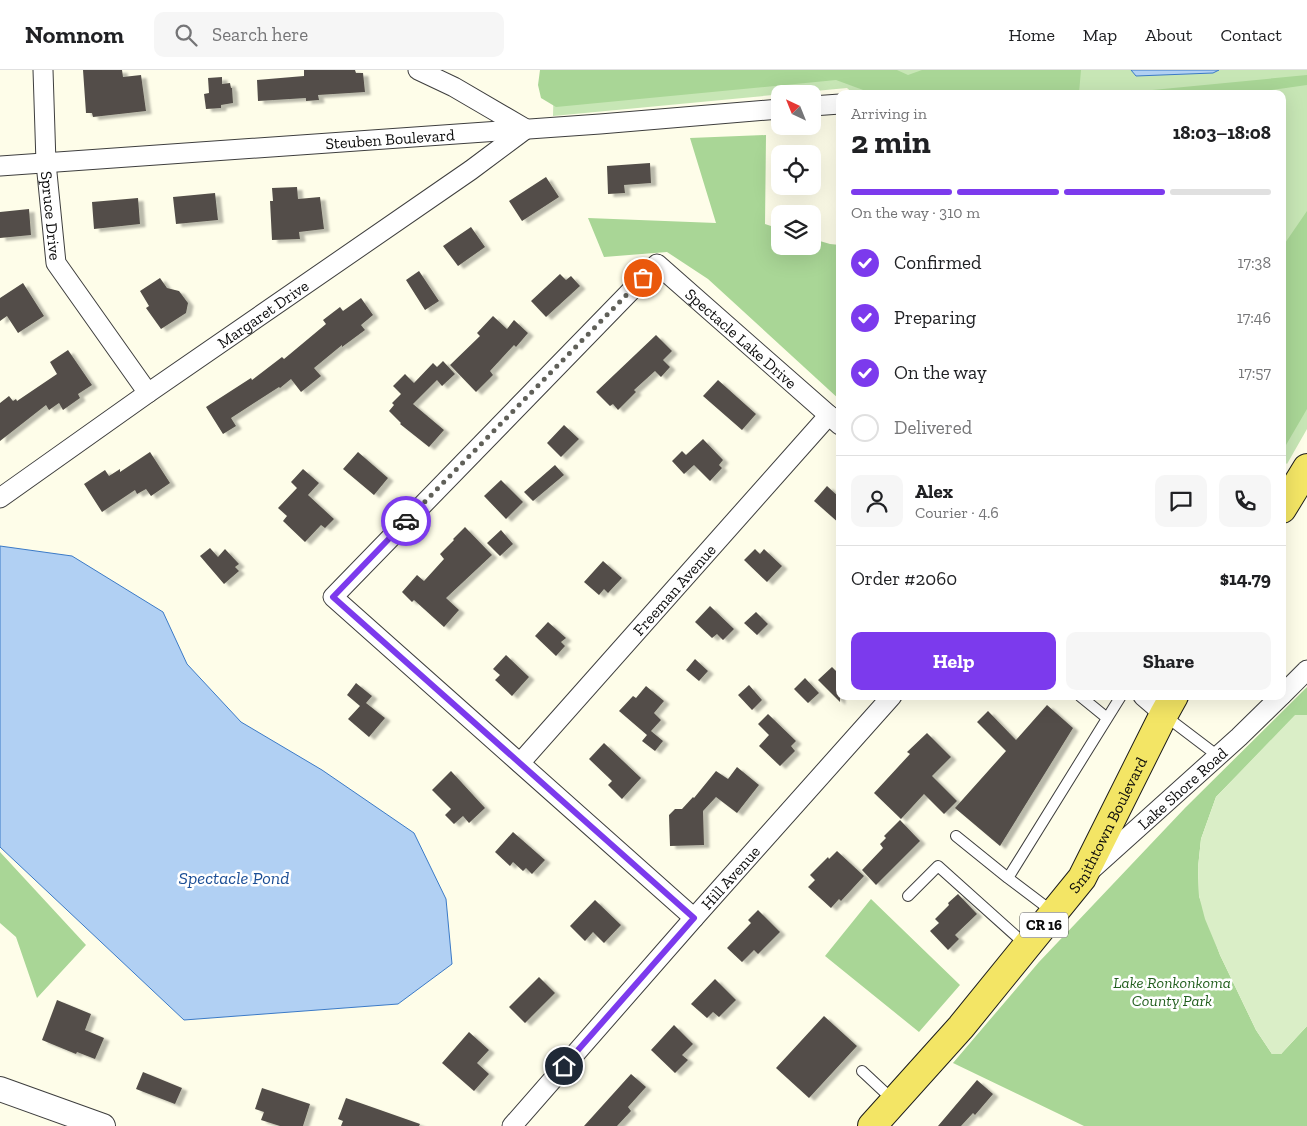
<!DOCTYPE html>
<meta charset="utf-8">
<style>
body{margin:0;font-family:"Zilla Slab",serif;background:#f6f6f6;color:#202124;height:100vh;display:flex;flex-direction:column;font-size:19px;white-space:nowrap}
*{box-sizing:border-box;margin:0}
p{font-size:16px;color:#757577}
.icon{flex:none;width:28px;height:28px;fill:none;stroke:currentColor;stroke-width:2;stroke-linecap:round;stroke-linejoin:round}
.map{position:relative;flex:1;overflow:hidden}
.panel{position:absolute;left:836px;top:20px;width:450px;height:610px;display:flex;flex-direction:column;background:#fff;border-radius:10px;box-shadow:0 5px 20px #0002}
.panel>*{flex:none}
.needle{width:32px;rotate:317deg}
.tools{position:absolute;left:771px;top:15px;display:grid;gap:10px}
.tools a{display:grid;place-items:center;width:50px;height:50px;border-radius:10px;background:#fff;box-shadow:0 5px 20px #0002;font-size:25px}
.pin{position:absolute;display:grid;place-items:center;width:42px;height:42px;color:#fff;margin:-21px;border:2px solid #fff;border-radius:50%;box-shadow:0 1px 5px #0007}
.courier{position:absolute;display:grid;place-items:center;width:50px;height:50px;margin:-25px;border:4px solid #7c3aed;border-radius:50%;background:#fff;color:#222;box-shadow:0 1px 6px #0007}
.summary em{font-style:normal;font-weight:800}
.summary div{display:flex;flex-direction:column-reverse}
.summary{display:flex;align-items:center;justify-content:space-between;height:85px;padding:0 15px}
h1{font-size:32px;font-weight:800;line-height:38px}
.bar{display:grid;grid-template-columns:repeat(4,1fr);gap:8px 5px;align-content:center;height:60px;padding:0 15px}
.bar i{height:6px;border-radius:4px;background:#e0e0e0}
.bar .selected{background:#7c3aed}
.bar p{grid-column:span 4}
.line{display:flex;align-items:center;gap:12px;padding:0 15px;border-top:1px solid #e0e0e0}
.line div{flex:1}
.round{display:grid;place-items:center;flex:none;width:52px;height:52px;border-radius:10px;background:#f6f6f6}
ol{padding:0 15px;list-style:none}
li{display:flex;align-items:center;gap:15px;height:55px}
li p{margin-inline-start:auto}
li .icon{padding:5px;border-radius:50%;background:#7c3aed;color:#fff;stroke-width:4}
li:last-child{color:#757577}
li i{width:28px;height:28px;border:2px solid #e0e0e0;border-radius:50%}
.cta{display:flex;gap:10px;margin-top:auto;padding:10px 15px}
.cta a{flex:1;height:58px;border-radius:10px;background:#7c3aed;color:#fff;font-size:20px;font-weight:800;line-height:58px;text-align:center}
.cta a+a{background:#f6f6f6;color:#202124}
header{display:flex;align-items:center;gap:30px;box-sizing:border-box;height:70px;padding:0 25px;background:#fff;border-bottom:1px solid #e0e0e0}
header strong{font-size:24px}
nav{display:flex;gap:28px;margin-inline-start:auto;font-size:18px}
.search{width:350px;height:45px;background:#f6f6f6;display:flex;align-items:center;gap:12px;box-sizing:border-box;padding:0 18px;border-radius:10px;color:#757577;font-size:19px}
.map>svg:first-child{display:block}
</style>
<header>
<strong>Nomnom</strong>
<div class="search"><svg class="icon" aria-label="search" viewBox="0 0 24 24"><circle cx="10" cy="10" r="6"/><path d="M15 15l6 6"/></svg>Search here</div>
<nav><a>Home</a><a>Map</a><a>About</a><a>Contact</a></nav>
</header>
<div class="map">
<svg width="1307" height="1056" viewBox="0 0 1307 1056">
<defs>
<filter id="shadow"><feDropShadow dx="5.5" dy="3" stdDeviation="1" flood-color="#0004"/></filter>
</defs>
<rect width="100%" height="100%" fill="#fefde9"/>
<path fill="#c7e6b5" d="M554 0H1307V359L1287 394 1282 390V24H854L847 18 553 46Z"/>
<path fill="#a9d696" d="M540 0H897L908 5 922 0H1081L1079 23 1077 24H874L836 10 556 37 541 28 538 15Z
M1307 5V15L1243 24H1142V21Z
M766 65 765 154 780 159V176H812L813 169 830 174 840 175V330L708 209 667 182 604 187 588 148 716 153 690 68Z
M1307 141V339L1286 375 1283 376V176Z
M1307 617V645L1295 646 1216 727 1201 769 1198 798 1199 826 1220 885 1256 960 1272 984H1281L1307 956V1056H1084L953 993 1039 892 1185 738Z
M0 782 86 875 37 928 16 867 0 853Z
M871 829 960 915 919 962 825 886Z"/>
<path fill="#daeec7" d="M1295 645H1307V956L1281 984H1272L1256 960 1220 885 1205 849 1199 826 1198 797 1201 769 1216 727Z"/>
<path fill="#b1d0f3" stroke="#3b7ac7" d="M1131 0H1219L1213 3 1136 6Z
M0 476 72 486 163 542 187 594 241 652 322 700 414 763 446 829 452 894 398 934 184 950 0 777Z"/>
<path fill="#534e48" filter="url(#shadow)" d="M83 0H122L123 7 141 5 146 41 93 47 92 43H86Z
M304 0H355L356 3H363L365 22 318 25 319 30 306 31V28L258 31 257 10 304 6Z
M222 7V14L230 13 231 18H232L233 33 221 35V38L206 39 204 24 209 23 208 8Z
M650 93 651 113 624 115 625 123 608 124 607 96Z
M546 107 559 127 522 151 509 131Z
M297 117 298 129 320 127 324 159 299 162 300 169 272 170 270 131H273L272 118Z
M215 123 218 150 176 154 173 127Z
M138 128 140 154 94 159 92 132Z
M29 139 31 165 0 168V142Z
M471 157 485 177 458 196 443 176Z
M419 201 439 231 425 240 406 210Z
M560 204 566 210 571 206 580 216 546 247 531 231Z
M160 208 167 218 179 221 188 233 186 243 161 259 146 238 149 236 140 221Z
M23 213 44 246 18 263 7 246 0 251V228Z
M361 228 373 245 361 255 365 260 342 277V275L314 298 321 306 301 322 291 309 280 318 279 317 231 348 236 356 223 364 206 337 251 308 252 310 282 287 284 289 326 254 323 250 340 237 343 241Z
M493 246 507 259 514 250 528 263 516 277 514 275 490 301 493 305 476 322 450 295 480 266 477 263Z
M656 265 672 281 663 290 670 297 661 307 655 301 634 320 636 322 618 340 613 334 610 336 596 322Z
M68 280 92 315 78 324 80 328 63 340 59 333 49 340 46 335 0 371V333L9 326 13 331 16 329 17 331 57 304 50 292Z
M443 291 455 304 442 316 437 310 413 334 444 360 429 377 400 354 401 353 389 341 394 335 392 333 401 324 393 316 405 304 414 313 433 293 437 297Z
M718 310 756 344 742 360 703 326Z
M564 355 579 369 561 387 547 373Z
M703 369 723 390 719 395 722 398 710 411 694 395 684 404 672 391 682 381 686 385Z
M150 382 170 413 151 426 146 419 137 424 135 420 102 442 84 414 105 400 109 406 120 399V402Z
M358 382 388 408 374 425 343 399Z
M555 395 564 405 533 431 524 422Z
M303 399 319 413 308 425 334 449 325 458 321 455 305 472 283 451 287 446 278 438 297 418 291 412Z
M501 410 523 432 506 449 484 426Z
M827 416 840 428V454L814 431Z
M465 457 492 485 446 528 459 540 444 557 414 530 412 532 402 522 417 505 424 511 444 489 440 484 454 470 453 469Z
M501 460 513 474 500 486 487 473Z
M210 478 218 487 225 479 239 494 235 497 239 501 224 514 200 486Z
M755 479 760 484 764 479 782 496 767 512 744 490Z
M603 491 622 508 608 523 604 519 599 525 584 512Z
M710 536 734 559 723 570 717 564 712 568 695 552Z
M756 542 768 554 757 565 744 553Z
M548 552 566 568 561 572 565 576 556 586 535 566Z
M506 585 529 607 512 626 495 610 500 605 493 599Z
M695 589 708 601 699 611 686 600Z
M832 597 840 605V632L818 610Z
M805 608 819 623 808 633 794 619Z
M356 613 372 626 366 633 385 648 369 667 348 649 360 636 347 625Z
M749 615 762 630 752 640 738 625Z
M646 616 664 631 654 643 661 650 651 661 663 671 655 681 642 671 647 665 619 641 633 626 636 628Z
M1047 635 1073 658 1000 776 955 738 1006 681 977 652 988 641 1016 670Z
M768 644 796 671 791 676 795 681 780 696 759 676 769 665 758 654Z
M927 663 951 687 932 706 957 731 944 744 924 724 901 749 874 723 910 684 907 682Z
M604 673 641 708 622 729 608 715 612 711 589 689Z
M737 697 759 715 737 743 716 727 703 741 704 775 670 776 669 745 675 739H682L693 727 694 728 716 701 728 709Z
M451 701 485 738 469 753 463 746 454 754 445 745 451 739 432 720Z
M900 750 920 771 876 815 862 800 883 778 880 774 886 768 884 766Z
M513 762 545 790 532 804 526 798 523 801 513 792 510 796 495 782Z
M837 781 864 806 841 831 839 829 831 838 808 817 815 810 810 805 828 787 829 789Z
M958 824 977 844 955 865 959 869 948 880 930 861 939 853 935 849 949 835 948 833Z
M595 830 621 855 604 873 593 862 585 871 570 856Z
M758 840 780 862 758 884 754 880 742 892 727 878 751 853 748 850Z
M539 907 555 923 525 953 509 937Z
M715 909 736 930 719 947 713 942 707 948 691 934Z
M57 930 91 944 85 960 104 968 95 989 77 982 76 984 42 970Z
M824 946 857 976 809 1028 776 998Z
M674 955 693 974 682 985 688 990 675 1003 651 980Z
M469 962 489 980 477 993 489 1004 474 1021 442 993Z
M143 1002 182 1018 175 1034 136 1019Z
M631 1004 646 1017 628 1037 631 1041 617 1056H584Z
M977 1010 993 1024 975 1045 973 1043 961 1056H938Z
M262 1018 310 1034 303 1056H280L261 1050 264 1042 255 1039Z
M346 1028 420 1054 419 1056H341L343 1051 338 1049Z"/>
<g fill="none" stroke-linecap="round" stroke-linejoin="round">
<defs>
<path id="service" d="M1080 626 1107 648
M1164 645 1218 686
M956 766 1008 808
M908 826 938 796 1026 875
M1053 842 1008 808 1121 626
M862 1001 893 1030"/>
<g id="minor">
<path id="s1" d="M43 0 46 93 56 193 148 323"/>
<path d="M812 36 840 34"/>
<path id="s2" d="M0 96 600 54 780 39"/>
<path id="s3" d="M0 428 148 323 471 100 526 59 454 17 418 0"/>
<path d="M1282 625 1307 600"/>
<path d="M1143 626 1164 644"/>
<path id="s4" d="M520 693 829 345"/>
<path id="s5" d="M1090 801 1239 667 1281 626"/>
<path id="s6" d="M694 848 333 527 657 194 840 355"/>
<path id="s7" d="M512 1056 694 848 892 626"/>
</g>
<path id="tertiary" d="M0 1019 103 1056"/>
<g id="primary">
<path d="M1282 439 1307 398"/>
<path id="s8" d="M872 1056 961 957 1082 808 1164 644 1174 626"/>
</g>
</defs>
<use href="#service" stroke="#3e3e3e" stroke-width="12"/>
<use href="#minor" stroke="#3e3e3e" stroke-width="21"/>
<use href="#tertiary" stroke="#3e3e3e" stroke-width="26"/>
<use href="#primary" stroke="#1c1c1c" stroke-width="30"/>
<use href="#service" stroke="#fff" stroke-width="10"/>
<use href="#minor" stroke="#fff" stroke-width="19"/>
<use href="#tertiary" stroke="#fff" stroke-width="24"/>
<use href="#primary" stroke="#f3e565" stroke-width="28"/>
</g>
<g fill="none" stroke-linecap="round" stroke-linejoin="round">
<path stroke="#606059" stroke-width="5" stroke-dasharray="0 9" d="M406 451 643 208"/>
<path stroke="#7c3aed" stroke-width="6" d="M406 451 333 527 694 848 564 996"/>
</g>
<g text-anchor="middle" dominant-baseline="central" stroke-width="5" stroke-linejoin="round" paint-order="stroke">
<rect fill="#fff" stroke="#545454" stroke-width="1" x="1020" y="842.5" width="48" height="25" rx="4"/>
<g font-size="15" font-weight="bold" fill="#0b0b0b">
<text x="1044" y="855">CR 16</text>
</g>
<g font-size="16" fill="#0b0b0b" stroke="#fff">
<text stroke="none"><textPath href="#s2" startOffset="391">Steuben Boulevard</textPath></text>
<text stroke="none"><textPath href="#s1" startOffset="146">Spruce Drive</textPath></text>
<text stroke="none"><textPath href="#s3" startOffset="321">Margaret Drive</textPath></text>
<text stroke="none"><textPath href="#s6" startOffset="1060">Spectacle Lake Drive</textPath></text>
<text stroke="none"><textPath href="#s4" startOffset="232">Freeman Avenue</textPath></text>
<text stroke="none"><textPath href="#s5" startOffset="124">Lake Shore Road</textPath></text>
<text stroke="none"><textPath href="#s8" startOffset="384">Smithtown Boulevard</textPath></text>
<text stroke="none"><textPath href="#s7" startOffset="331">Hill Avenue</textPath></text>
</g>
<g font-size="16" font-style="italic" fill="#235f1f" stroke="#fff">
<text x="1172" y="912">Lake Ronkonkoma<tspan x="1172" dy="18">County Park</tspan></text>
</g>
<g font-size="18" font-style="italic" fill="#1b4e96" stroke="#fff">
<text x="234" y="808">Spectacle Pond</text>
</g>
</g>
</svg>
<div class="tools">
<a><svg class="needle" viewBox="-14 -14 28 28"><path d="M0-13l5 13h-10z" fill="#e53935"/><path d="M0 13l5-13h-10z" fill="#757577"/></svg></a>
<a><svg class="icon" aria-label="locate" viewBox="0 0 24 24"><circle cx="12" cy="12" r="6"/><path d="M12 2v4M12 18v4M2 12h4M18 12h4"/></svg></a>
<a><svg class="icon" aria-label="layers" viewBox="0 0 24 24"><path d="M12 4l9 5-9 5-9-5zM3 14l9 5 9-5"/></svg></a>
</div>
<div class="pin" style="left:643px;top:208px;background:#ea580c"><svg class="icon" aria-label="bag" viewBox="0 0 24 24"><path d="M5 8h14l-1 12H6zM9 8a3 3 0 0 1 6 0"/></svg></div>
<div class="pin" style="left:564px;top:996px;background:#1f2937"><svg class="icon" aria-label="home" viewBox="0 0 24 24"><path d="M3 11l9-7 9 7M6 9v11h12V9"/></svg></div>
<div class="courier" style="left:406px;top:451px"><svg class="icon" aria-label="car" viewBox="0 0 24 24"><path d="M5 17H2v-5l4-1 3-4h7l3 4 3 1v5h-3M9 17h6M6 11h13"/><circle cx="7" cy="17" r="2"/><circle cx="17" cy="17" r="2"/></svg></div>
<section class="panel">
<div class="summary"><div><h1>2 min</h1><p>Arriving in</p></div><em>18:03–18:08</em></div>
<div class="bar"><i class="selected"></i><i class="selected"></i><i class="selected"></i><i></i><p>On the way · 310 m</p></div>
<ol>
<li><svg class="icon" aria-label="check" viewBox="0 0 24 24"><path d="M5 12l5 5 9-10"/></svg>Confirmed<p>17:38</p></li>
<li><svg class="icon" aria-label="check" viewBox="0 0 24 24"><path d="M5 12l5 5 9-10"/></svg>Preparing<p>17:46</p></li>
<li><svg class="icon" aria-label="check" viewBox="0 0 24 24"><path d="M5 12l5 5 9-10"/></svg>On the way<p>17:57</p></li>
<li><i></i>Delivered</li>
</ol>
<div class="line" style="height:90px"><a class="round"><svg class="icon" aria-label="person" viewBox="0 0 24 24"><circle cx="12" cy="8" r="4"/><path d="M4 21q1-7 8-7t8 7"/></svg></a><div><b>Alex</b><p>Courier · 4.6</p></div><a class="round"><svg class="icon" aria-label="chat" viewBox="0 0 24 24"><path d="M4 5h16v11H9l-5 4z"/></svg></a><a class="round"><svg class="icon" aria-label="phone" viewBox="0 0 24 24"><path d="M5 4h4l2 5-3 2q2 4 5 5l2-3 5 2v4C11 20 4 13 5 4z"/></svg></a></div>
<div class="line" style="height:65px"><div>Order #2060</div><b>$14.79</b></div>
<div class="cta"><a>Help</a><a>Share</a></div>
</section>
</div>
